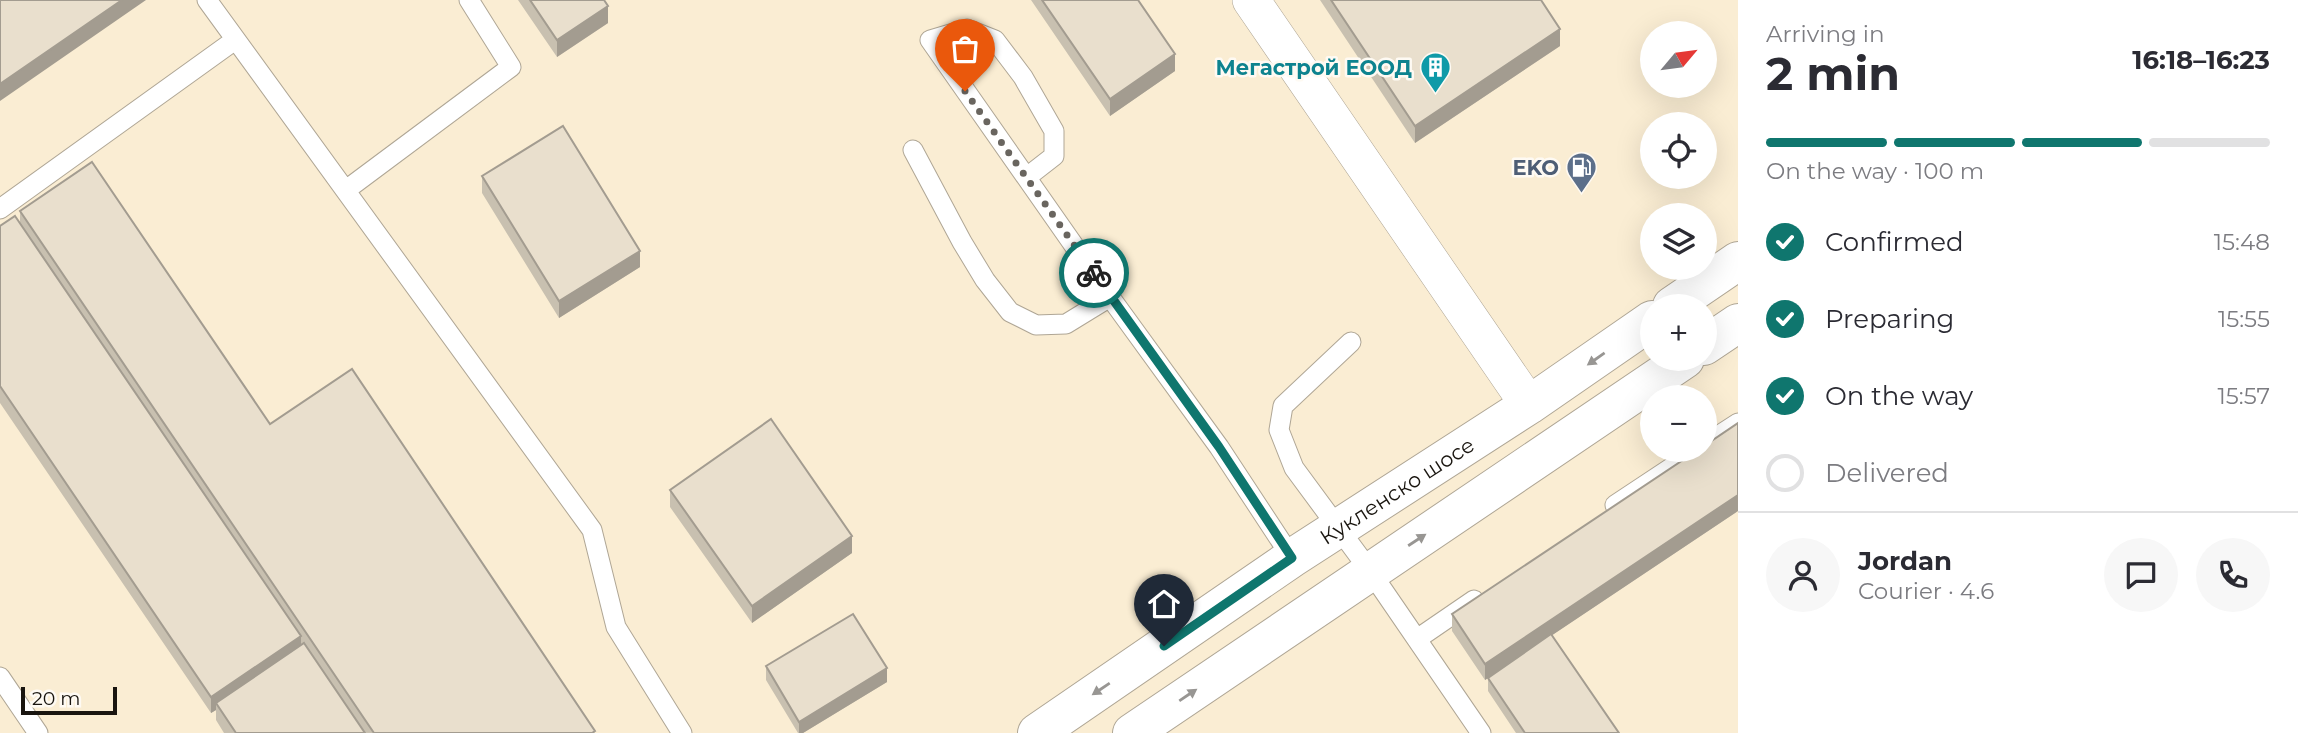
<!DOCTYPE html>
<meta charset="utf-8">
<style>
body{margin:0;font-family:Montserrat,sans-serif;background:#f7f7f7;color:#2b2b33;height:100vh;display:flex;flex-direction:column;font-size:26px;white-space:nowrap}
*{box-sizing:border-box;margin:0}
p{font-size:23px;color:#7c7c81}
.icon{flex:none;width:38px;height:38px;fill:none;stroke:currentColor;stroke-width:2;stroke-linecap:round;stroke-linejoin:round}
.map{position:relative;flex:1;overflow:hidden}
.side{display:flex;flex-direction:column;background:#fff;width:560px}
.side>*{flex:none}
.needle{width:46px;rotate:61deg}
.tools{position:absolute;left:1640px;top:21px;display:grid;gap:14px}
.tools a{display:grid;place-items:center;width:77px;height:77px;border-radius:50%;background:#fff;box-shadow:0 7px 28px #0002;font-size:35px}
.scale{position:absolute;left:21px;bottom:18px;width:96px;box-sizing:border-box;padding-left:7px;border:4px solid #19150f;border-top:0;font-size:19px;line-height:24px;white-space:nowrap;color:#19150f;-webkit-text-stroke:5px #fefaf3;paint-order:stroke}
.pin{position:absolute;display:grid;place-items:center;width:60px;height:60px;color:#fff;margin:-72px -30px;border-radius:50% 50% 50% 0;rotate:-45deg;box-shadow:0 0 7px #0007}
.pin .icon{rotate:45deg}
.courier{position:absolute;display:grid;place-items:center;width:70px;height:70px;margin:-35px;border:5px solid #0f766e;border-radius:50%;background:#fff;color:#222;box-shadow:0 2px 9px #0007}
.headline em{font-style:normal;font-weight:700}
.headline div{display:flex;flex-direction:column-reverse}
.headline{display:flex;align-items:center;justify-content:space-between;height:119px;padding:0 28px}
h1{font-size:46px;font-weight:700;line-height:52px}
.bar{display:grid;grid-template-columns:repeat(4,1fr);gap:10px 7px;align-content:center;height:84px;padding:0 28px}
.bar i{height:9px;border-radius:5px;background:#e1e1e2}
.bar .active{background:#0f766e}
.bar p{grid-column:span 4}
.line{display:flex;align-items:center;gap:18px;padding:0 28px;border-top:2px solid #e1e1e2}
.line div{flex:1}
.round{display:grid;place-items:center;flex:none;width:74px;height:74px;border-radius:37px;background:#f7f7f7}
ol{padding:0 28px;list-style:none}
li{display:flex;align-items:center;gap:21px;height:77px}
li p{margin-inline-start:auto}
li .icon{padding:7px;border-radius:50%;background:#0f766e;color:#fff;stroke-width:4}
li:last-child{color:#7c7c81}
li i{width:38px;height:38px;border:4px solid #e1e1e2;border-radius:50%}
main{display:flex;flex:1;min-height:0}
.map>svg:first-child{display:block}
</style>
<main>
<div class="map">
<svg width="1738" height="733" viewBox="0 0 1738 733">
<rect width="100%" height="100%" fill="#fefaf3"/>
<path fill="#faedd3" fill-rule="evenodd" d="M0 0H1738V733H0ZM1652 33H1704V86H1652ZM1652 124H1704V177H1652ZM1652 215H1704V268H1652ZM1652 306H1704V359H1652ZM1652 397H1704V450H1652Z"/>
<g fill="none" stroke-linecap="round" stroke-linejoin="round">
<defs>
<path id="service" d="M207 0 592 530 616 627 682 733
M913 150 962 242 985 280 1010 312 1036 325 1066 324 1110 297
M1027 177 1054 156V131L1023 77 995 40 967 29 930 40 1110 297 1219 447 1292 558
M346 190 511 67 469 0
M0 209 235 40
M1351 342 1283 406 1279 430 1294 468 1370 571 1481 733
M1704 445 1738 423
M1615 505 1698 450
M1417 639 1474 600
M0 677 38 733"/>
<path id="minor" d="M1251 0 1529 405"/>
<g id="secondary">
<path d="M1672 306 1738 261"/>
<path d="M1704 346 1738 323"/>
<path id="s1" d="M1037 733 1292 558 1529 405 1652 320"/>
<path d="M1132 733 1685 359"/>
</g>
</defs>
<use href="#service" stroke="#afa695" stroke-width="21"/>
<use href="#minor" stroke="#afa695" stroke-width="38"/>
<use href="#secondary" stroke="#afa695" stroke-width="40"/>
<use href="#service" stroke="#fff" stroke-width="19"/>
<use href="#minor" stroke="#fff" stroke-width="37"/>
<use href="#secondary" stroke="#fff" stroke-width="38"/>
</g>
<path fill="#c8c0b0" d="M518 0H604L608 23 557 57Z
M1031 0H1138L1175 71 1110 116Z
M1320 0H1541L1560 46 1415 143Z
M482 176 640 267 559 318 482 193Z
M20 211 270 424 595 733H224L216 720V710L211 713 0 403V226L20 223Z
M670 490 852 553 752 623 670 507Z
M1738 511 1552 635 1619 733H1516L1488 691V678L1485 680 1452 631V614Z
M766 666 887 682 803 733H798L766 680Z"/>
<path fill="#a39c90" d="M122 0H146L0 101V84Z
M608 6V23L557 57V40Z
M1560 29V46L1415 143V126Z
M1175 54V71L1110 116V99Z
M640 251V267L559 318V301Z
M1738 495V511L1485 680V664Z
M852 536V553L752 623V606Z
M301 636V652L216 703V710L211 713V697Z
M887 668V682L803 733H799V722Z"/>
<path fill="#e9dfcd" stroke="#a39c90" stroke-width="2" d="M0 0H122L0 84Z
M530 0H604L608 6 557 40Z
M1042 0H1138L1175 54 1110 99Z
M1331 0H1541L1560 29 1415 126Z
M563 126 640 251 559 301 482 176Z
M92 162 270 424 352 369 595 731 592 733H374L20 211Z
M15 216 301 636 211 697 0 386V226Z
M771 419 852 536 752 606 670 490Z
M1738 423V495L1485 664 1452 614 1698 450H1704V446Z
M853 614 887 668 799 722 766 666Z
M1551 634 1619 733H1525L1488 678Z
M304 643 365 733H236L216 703Z"/>
<defs><path id="oneway-solid" d="M-6-.8H1V-3.2L6.5 0L1 3.2V.8H-6Z" transform="scale(1.75)"/></defs>
<g fill="#989693">
<use href="#oneway-solid" transform="translate(1596 359) rotate(145)"/>
<use href="#oneway-solid" transform="translate(1417 540) rotate(-33)"/>
<use href="#oneway-solid" transform="translate(1101 689) rotate(146)"/>
<use href="#oneway-solid" transform="translate(1188 695) rotate(-34)"/>
</g>
<g fill="none" stroke-linecap="round" stroke-linejoin="round">
<path stroke="#69655f" stroke-width="7" stroke-dasharray="0 12.6" d="M965 91 1094 273"/>
<path stroke="#0f766e" stroke-width="9" d="M1094 273 1219 447 1292 558 1164 646"/>
</g>
<defs>
<symbol id="building-pin" viewBox="-11 -11 22 30"><path d="M0 17L-7.5 6A9.5 9.5 0 1 1 7.5 6Z" fill="#0f9aa8" stroke="#fefaf3"/><path d="M-4-6H4V6H1V3H-1V6H-4ZM-2.5-4.3h1.7v1.8h-1.7ZM.8-4.3h1.7v1.8H.8ZM-2.5-1h1.7V.8h-1.7ZM.8-1h1.7V.8H.8Z" fill="#fff"/></symbol>
<symbol id="fuel-pin" viewBox="-11 -11 22 30"><path d="M0 17L-7.5 6A9.5 9.5 0 1 1 7.5 6Z" fill="#5c6f8a" stroke="#fefaf3"/><path d="M-5.5-6h7V0h2V4h1.3V-2.5L3-4.5l.8-.8L6-3V5H2.5V1h-1V6h-7ZM-4.2-4.7v3.2H.2V-4.7Z" fill="#fff"/></symbol>
</defs>
<g fill-rule="evenodd">
<use href="#building-pin" x="1418" y="50" width="35" height="47"/>
<use href="#fuel-pin" x="1564" y="150" width="35" height="47"/>
</g>
<g text-anchor="middle" dominant-baseline="central" stroke-width="5" stroke-linejoin="round" paint-order="stroke">
<g font-size="21" font-weight="bold" fill="#0d838f" stroke="#fefaf3" text-anchor="end">
<text x="1412" y="67">Мегастрой ЕООД</text>
</g>
<g font-size="21" font-weight="bold" fill="#4e5e75" stroke="#fefaf3" text-anchor="end">
<text x="1559" y="167">EKO</text>
</g>
<g font-size="21" fill="#19150f" stroke="#fefaf3">
<text stroke="none"><textPath href="#s1" startOffset="434">Кукленско шосе</textPath></text>
</g>
</g>
</svg>
<div class="tools">
<a><svg class="needle" viewBox="-14 -14 28 28"><path d="M0-13l5 13h-10z" fill="#e53935"/><path d="M0 13l5-13h-10z" fill="#7c7c81"/></svg></a>
<a><svg class="icon" aria-label="locate" viewBox="0 0 24 24"><circle cx="12" cy="12" r="6"/><path d="M12 2v4M12 18v4M2 12h4M18 12h4"/></svg></a>
<a><svg class="icon" aria-label="layers" viewBox="0 0 24 24"><path d="M12 4l9 5-9 5-9-5zM3 14l9 5 9-5"/></svg></a>
<a>+</a>
<a>−</a>
</div>
<div class="scale">20 m</div>
<div class="pin" style="left:965px;top:91px;background:#ea580c"><svg class="icon" aria-label="bag" viewBox="0 0 24 24"><path d="M5 8h14l-1 12H6zM9 8a3 3 0 0 1 6 0"/></svg></div>
<div class="pin" style="left:1164px;top:646px;background:#1f2937"><svg class="icon" aria-label="home" viewBox="0 0 24 24"><path d="M3 11l9-7 9 7M6 9v11h12V9"/></svg></div>
<div class="courier" style="left:1094px;top:273px"><svg class="icon" aria-label="bike" viewBox="0 0 24 24"><circle cx="6" cy="16" r="4"/><circle cx="18" cy="16" r="4"/><path d="M6 16l4-8h5l3 8M10 8l3 8H6M13 5h3"/></svg></div>
</div>
<section class="side">
<div class="headline"><div><h1>2 min</h1><p>Arriving in</p></div><em>16:18–16:23</em></div>
<div class="bar"><i class="active"></i><i class="active"></i><i class="active"></i><i></i><p>On the way · 100 m</p></div>
<ol>
<li><svg class="icon" aria-label="check" viewBox="0 0 24 24"><path d="M5 12l5 5 9-10"/></svg>Confirmed<p>15:48</p></li>
<li><svg class="icon" aria-label="check" viewBox="0 0 24 24"><path d="M5 12l5 5 9-10"/></svg>Preparing<p>15:55</p></li>
<li><svg class="icon" aria-label="check" viewBox="0 0 24 24"><path d="M5 12l5 5 9-10"/></svg>On the way<p>15:57</p></li>
<li><i></i>Delivered</li>
</ol>
<div class="line" style="height:126px"><a class="round"><svg class="icon" aria-label="person" viewBox="0 0 24 24"><circle cx="12" cy="8" r="4"/><path d="M4 21q1-7 8-7t8 7"/></svg></a><div><b>Jordan</b><p>Courier · 4.6</p></div><a class="round"><svg class="icon" aria-label="chat" viewBox="0 0 24 24"><path d="M4 5h16v11H9l-5 4z"/></svg></a><a class="round"><svg class="icon" aria-label="phone" viewBox="0 0 24 24"><path d="M5 4h4l2 5-3 2q2 4 5 5l2-3 5 2v4C11 20 4 13 5 4z"/></svg></a></div>
</section>
</main>
